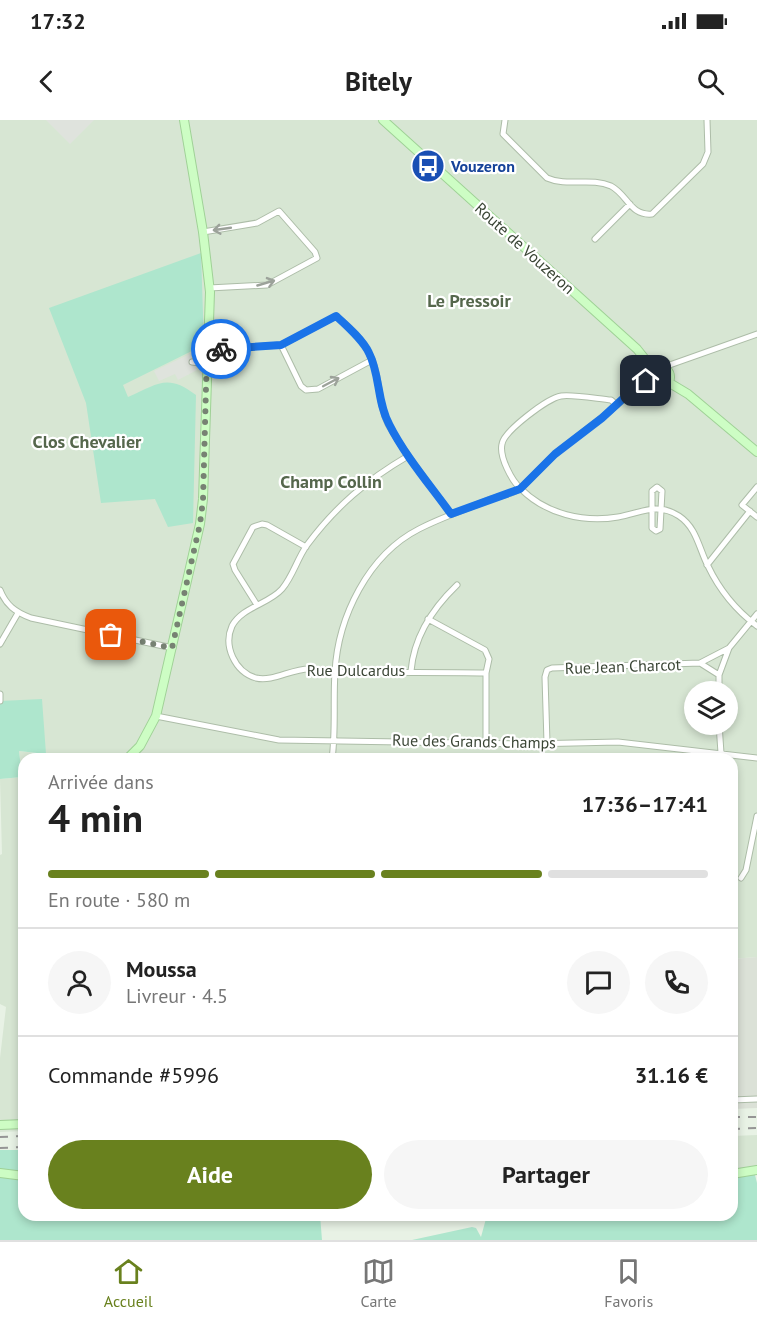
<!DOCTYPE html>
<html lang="fr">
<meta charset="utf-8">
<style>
body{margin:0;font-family:"PT Sans",sans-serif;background:#f6f6f6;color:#222;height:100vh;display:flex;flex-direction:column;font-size:22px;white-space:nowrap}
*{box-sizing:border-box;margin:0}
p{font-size:20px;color:#767676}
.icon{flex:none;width:33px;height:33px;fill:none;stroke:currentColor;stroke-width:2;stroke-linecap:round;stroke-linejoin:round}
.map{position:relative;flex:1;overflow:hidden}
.details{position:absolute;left:18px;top:633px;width:720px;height:468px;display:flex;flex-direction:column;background:#fff;border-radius:18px;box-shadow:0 3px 9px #0003}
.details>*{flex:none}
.controls{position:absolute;left:684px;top:561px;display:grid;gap:12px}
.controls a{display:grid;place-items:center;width:54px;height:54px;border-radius:50%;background:#fff;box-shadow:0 3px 9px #0003;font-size:30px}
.pin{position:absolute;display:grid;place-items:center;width:51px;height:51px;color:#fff;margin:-26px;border-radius:12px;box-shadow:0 3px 9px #0006}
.courier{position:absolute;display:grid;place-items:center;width:60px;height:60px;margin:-30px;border:4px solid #1a73e8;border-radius:50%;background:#fff;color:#222;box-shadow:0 2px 8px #0007}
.summary em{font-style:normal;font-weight:700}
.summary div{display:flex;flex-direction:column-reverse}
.summary{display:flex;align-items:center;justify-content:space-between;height:102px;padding:0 30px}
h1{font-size:39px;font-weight:700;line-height:45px}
.bar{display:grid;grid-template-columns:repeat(4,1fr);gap:9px 6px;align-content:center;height:72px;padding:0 30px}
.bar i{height:8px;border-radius:4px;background:#e0e0e0}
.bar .on{background:#69811e}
.bar p{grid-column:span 4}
.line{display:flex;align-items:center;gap:15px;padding:0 30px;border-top:2px solid #e0e0e0}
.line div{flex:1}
.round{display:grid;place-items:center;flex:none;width:63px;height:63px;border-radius:32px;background:#f6f6f6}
.action{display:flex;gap:12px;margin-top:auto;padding:12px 30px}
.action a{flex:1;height:69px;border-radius:36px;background:#69811e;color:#fff;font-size:24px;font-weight:700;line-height:69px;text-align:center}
.action a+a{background:#f6f6f6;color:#222}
.status{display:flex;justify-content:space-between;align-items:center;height:42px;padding:0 30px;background:#fff;direction:ltr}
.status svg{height:16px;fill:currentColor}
header{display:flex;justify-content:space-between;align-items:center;height:78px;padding:0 30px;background:#fff;font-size:27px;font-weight:700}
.tab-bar{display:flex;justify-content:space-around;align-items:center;height:84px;border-top:2px solid #e0e0e0;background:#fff;font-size:16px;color:#767676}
.tab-bar a{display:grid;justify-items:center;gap:3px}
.tab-bar .on{color:#69811e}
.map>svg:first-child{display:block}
</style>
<div class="status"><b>17:32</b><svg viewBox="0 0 49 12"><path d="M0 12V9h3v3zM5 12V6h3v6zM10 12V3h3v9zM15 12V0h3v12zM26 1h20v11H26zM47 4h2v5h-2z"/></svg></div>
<header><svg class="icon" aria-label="back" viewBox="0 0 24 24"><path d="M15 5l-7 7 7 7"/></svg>Bitely<svg class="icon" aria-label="search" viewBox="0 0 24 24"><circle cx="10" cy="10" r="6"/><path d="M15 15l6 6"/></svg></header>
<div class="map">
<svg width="757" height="1120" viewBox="0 0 757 1120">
<rect width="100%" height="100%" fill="#e8f2e5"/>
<path fill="#d7e6d3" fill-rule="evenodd" d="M0 0H757V837L732 839V639H24V1011L0 1012V938L6 887 0 884V735L2 734 0 659 22 657 19 631 45 634 0 581ZM694 572H728V604H694Z
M757 1015V1050L732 1054V1016Z"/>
<path fill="#dbe1d7" d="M757 837V988L732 989V839Z"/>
<path fill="#aee6cd" d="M201 133 204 225 123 265 128 277C158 264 167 253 196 275L193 403 168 407 155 379 101 383 86 283 49 188Z
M42 579 46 634 19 631 22 657 0 659V581Z
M0 1030H24V1095H320L322 1120H0Z
M754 1051 757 1063V1120H412L472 1107 476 1108 481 1117 487 1095H732V1054Z"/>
<path fill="#dfe3dd" d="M46 0H94L70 24Z
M190 234 197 250 178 260 175 254 159 261 154 251Z"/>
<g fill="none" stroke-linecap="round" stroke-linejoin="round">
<defs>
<path id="street" d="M505 0 503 14 547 58C567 67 591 57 611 66 628 75 630 96 652 94L703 44 708 32 707 0
M203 112 257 103 279 91 315 132 317 138 267 165 209 168
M595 119 630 84
M281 225 301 266 306 270 318 269 372 240
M208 230 281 225 336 196C347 205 363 220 369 233 381 255 377 282 388 304 406 336 430 365 451 394
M192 242 207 244
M664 247 757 214
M617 285 611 280C599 279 571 274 561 276 548 278 504 311 502 324 499 337 512 361 521 369 546 394 584 403 618 397 641 393 657 382 679 396 697 408 699 429 708 446 719 469 737 491 757 506
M408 336C367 360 336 386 307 425 297 439 293 456 282 469 269 484 242 487 232 506 223 526 235 552 256 558 273 562 291 549 309 549 321 549 333 552 345 552 392 553 439 552 486 553V623
M657 367 662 371 660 409 656 411 652 408V371Z
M757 367 742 385 757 397
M707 445 750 391
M0 470C6 485 15 492 31 498L173 528
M257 485 235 450 233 444 253 407 262 404 267 405 306 427
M428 499 485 530 489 539 486 553
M0 524 18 493
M700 543 729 528
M411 551C414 516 432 489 457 465
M719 555 729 528 757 494
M0 574V581
M156 596 279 620 529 624 618 622 757 638
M719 604 721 633
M547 623 545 557 547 550 552 548 700 543 719 555V572
M332 639C336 610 333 581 335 552 338 497 368 435 419 409 442 397 467 389 491 379 500 376 513 374 521 368 532 358 542 346 553 336 572 320 592 306 611 290 624 279 634 266 650 259
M741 758 746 750 757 696
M732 980 757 979"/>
<path id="secondary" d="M383 0 637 229 653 249
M650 257a10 10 0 1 1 20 0a10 10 0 1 1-20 0Z
M668 262 688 274 757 332
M127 639 140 626 156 596 200 404 203 379 210 172 203 112 184 0
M0 1005 24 1004
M0 1053 24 1056
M732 1054 757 1050"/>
</defs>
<use href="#street" stroke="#adbda8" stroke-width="7"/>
<use href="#secondary" stroke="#9fd196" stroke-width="10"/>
<use href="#street" stroke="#fff" stroke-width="5"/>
<use href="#secondary" stroke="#cdfdc4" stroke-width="8"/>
<path stroke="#959595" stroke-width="2" stroke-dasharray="8 8" stroke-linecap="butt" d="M732 997H757
M732 1009 757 1008
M0 1017 24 1016
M0 1028 24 1027"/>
</g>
<defs><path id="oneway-shaft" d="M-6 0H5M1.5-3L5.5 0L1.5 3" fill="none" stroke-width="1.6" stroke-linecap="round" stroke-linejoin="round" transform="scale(1.5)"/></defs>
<g stroke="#9ca29a">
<use href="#oneway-shaft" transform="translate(222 109) rotate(172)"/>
<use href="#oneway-shaft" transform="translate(266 163) rotate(-16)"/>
<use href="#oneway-shaft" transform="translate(331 262) rotate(-28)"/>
</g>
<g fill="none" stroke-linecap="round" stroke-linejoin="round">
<path stroke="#778273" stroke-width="6" stroke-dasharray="0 10.8" d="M111 515 172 528 200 404 203 380 207 230 221 229"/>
<path stroke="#1a73e8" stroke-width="8" d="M221 229 281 225 336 196C347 206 363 220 369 233 380 254 377 282 389 304 405 336 430 365 451 394L520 369 555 334 602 298 639 264 646 261"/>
</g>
<defs>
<symbol id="bus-disc" viewBox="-11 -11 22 22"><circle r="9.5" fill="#1a4fb4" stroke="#fff"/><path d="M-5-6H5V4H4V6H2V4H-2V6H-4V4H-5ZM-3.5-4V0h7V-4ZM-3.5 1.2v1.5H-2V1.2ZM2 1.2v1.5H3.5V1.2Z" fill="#fff"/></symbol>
</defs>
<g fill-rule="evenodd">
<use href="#bus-disc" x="409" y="27" width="38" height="38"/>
</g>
<g text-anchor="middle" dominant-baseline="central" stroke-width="4.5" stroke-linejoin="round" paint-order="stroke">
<g font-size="16" font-weight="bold" fill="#164399" stroke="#fff" text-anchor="start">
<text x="451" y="46">Vouzeron</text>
</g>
<g font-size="16" fill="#3a4535" stroke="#fff">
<text transform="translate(525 128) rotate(42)">Route de Vouzeron</text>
<text transform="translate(623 546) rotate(-2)">Rue Jean Charcot</text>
<text x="356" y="550">Rue Dulcardus</text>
<text transform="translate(474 621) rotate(1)">Rue des Grands Champs</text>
</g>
<g font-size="18" font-weight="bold" fill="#55674c" stroke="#fff">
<text x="469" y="180">Le Pressoir</text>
<text x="87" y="321">Clos Chevalier</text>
<text x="331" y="361">Champ Collin</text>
</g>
</g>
</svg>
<div class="controls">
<a><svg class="icon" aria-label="layers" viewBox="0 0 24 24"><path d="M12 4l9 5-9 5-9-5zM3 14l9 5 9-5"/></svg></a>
</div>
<div class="pin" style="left:111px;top:515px;background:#ea580c"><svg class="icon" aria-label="bag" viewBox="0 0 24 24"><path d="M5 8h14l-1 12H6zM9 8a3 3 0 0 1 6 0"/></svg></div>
<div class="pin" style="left:646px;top:261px;background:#1f2937"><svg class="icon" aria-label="home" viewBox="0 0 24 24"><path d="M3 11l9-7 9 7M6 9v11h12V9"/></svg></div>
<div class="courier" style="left:221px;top:229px"><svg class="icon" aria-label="bike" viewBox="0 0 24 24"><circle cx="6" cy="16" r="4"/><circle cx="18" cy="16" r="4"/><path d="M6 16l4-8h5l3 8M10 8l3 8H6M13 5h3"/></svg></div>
<section class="details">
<div class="summary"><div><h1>4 min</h1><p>Arrivée dans</p></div><em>17:36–17:41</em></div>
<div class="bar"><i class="on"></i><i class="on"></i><i class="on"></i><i></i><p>En route · 580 m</p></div>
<div class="line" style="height:108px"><a class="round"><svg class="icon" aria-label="person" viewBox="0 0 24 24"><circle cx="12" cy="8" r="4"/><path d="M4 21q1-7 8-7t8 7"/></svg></a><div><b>Moussa</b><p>Livreur · 4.5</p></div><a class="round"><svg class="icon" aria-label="chat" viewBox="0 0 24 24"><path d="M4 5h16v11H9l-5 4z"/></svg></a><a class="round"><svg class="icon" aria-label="phone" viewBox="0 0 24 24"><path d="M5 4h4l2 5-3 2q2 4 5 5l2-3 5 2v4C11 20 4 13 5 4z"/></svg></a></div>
<div class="line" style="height:78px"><div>Commande #5996</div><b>31.16 €</b></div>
<div class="action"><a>Aide</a><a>Partager</a></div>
</section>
</div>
<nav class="tab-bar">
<a class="on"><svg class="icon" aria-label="home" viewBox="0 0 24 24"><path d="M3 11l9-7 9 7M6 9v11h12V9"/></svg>Accueil</a>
<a><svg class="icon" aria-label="map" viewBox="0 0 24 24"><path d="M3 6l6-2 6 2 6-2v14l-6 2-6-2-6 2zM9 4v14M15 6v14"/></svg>Carte</a>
<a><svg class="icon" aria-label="saved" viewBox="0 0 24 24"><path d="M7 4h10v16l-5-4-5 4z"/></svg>Favoris</a>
</nav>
